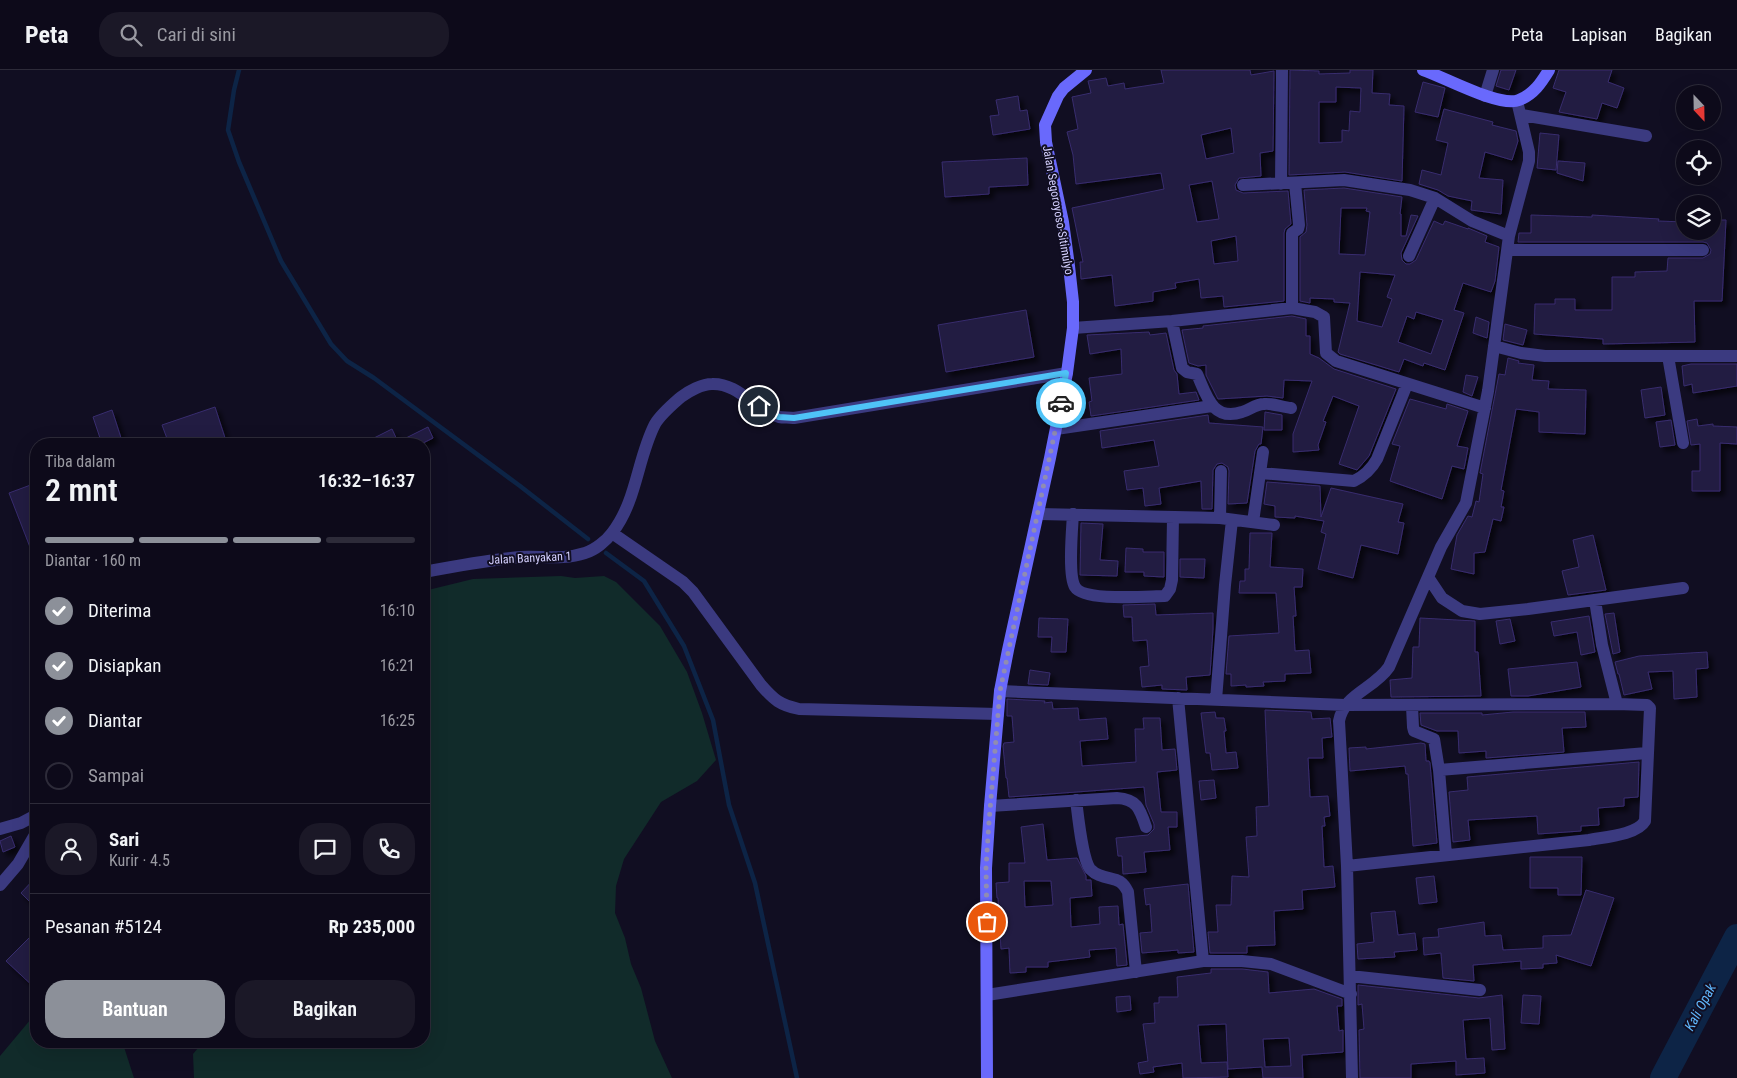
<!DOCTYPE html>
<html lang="id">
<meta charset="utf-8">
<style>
body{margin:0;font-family:"Roboto Condensed",sans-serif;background:#1b1827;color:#f1f3f6;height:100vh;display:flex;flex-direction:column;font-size:19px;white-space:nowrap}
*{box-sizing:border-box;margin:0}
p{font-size:16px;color:#9a9aa2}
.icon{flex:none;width:28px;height:28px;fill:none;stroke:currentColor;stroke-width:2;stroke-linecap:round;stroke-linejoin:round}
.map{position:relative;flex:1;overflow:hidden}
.details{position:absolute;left:30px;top:368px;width:400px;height:610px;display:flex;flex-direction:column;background:#0d0a1a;border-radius:20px;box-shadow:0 5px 20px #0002,0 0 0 1px #2d2b39}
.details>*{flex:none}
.needle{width:32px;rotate:158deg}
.buttons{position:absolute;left:1676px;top:15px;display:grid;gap:10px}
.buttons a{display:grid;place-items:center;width:45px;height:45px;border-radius:50%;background:#0d0a1a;box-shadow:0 5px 20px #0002,0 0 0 1px #2d2b39;font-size:25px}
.pin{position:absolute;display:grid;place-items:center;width:42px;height:42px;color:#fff;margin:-21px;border:2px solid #fff;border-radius:50%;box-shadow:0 1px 5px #0007}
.courier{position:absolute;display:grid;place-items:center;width:50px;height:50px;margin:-25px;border:4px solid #4fc3f7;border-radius:50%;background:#fff;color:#222;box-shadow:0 1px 6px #0007}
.head em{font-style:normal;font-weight:600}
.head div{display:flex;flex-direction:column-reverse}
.head{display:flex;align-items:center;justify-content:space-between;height:85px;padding:0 15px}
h1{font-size:32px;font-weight:600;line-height:38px}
.bar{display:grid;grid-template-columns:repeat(4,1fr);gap:8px 5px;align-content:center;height:60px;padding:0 15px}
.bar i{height:6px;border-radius:4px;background:#2d2b39}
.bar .active{background:#8c9099}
.bar p{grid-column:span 4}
.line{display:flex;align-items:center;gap:12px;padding:0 15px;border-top:1px solid #2d2b39}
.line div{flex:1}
.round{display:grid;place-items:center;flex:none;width:52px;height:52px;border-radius:20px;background:#1b1827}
ol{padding:0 15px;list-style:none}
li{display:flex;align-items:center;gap:15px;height:55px}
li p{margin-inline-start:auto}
li .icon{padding:5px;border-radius:50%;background:#8c9099;color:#fff;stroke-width:4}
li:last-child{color:#9a9aa2}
li i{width:28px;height:28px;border:2px solid #2d2b39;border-radius:50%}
.action{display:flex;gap:10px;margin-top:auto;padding:10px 15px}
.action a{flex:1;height:58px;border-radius:20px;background:#8c9099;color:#fff;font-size:20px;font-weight:600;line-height:58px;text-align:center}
.action a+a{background:#1b1827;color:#f1f3f6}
header{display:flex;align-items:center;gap:30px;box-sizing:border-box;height:70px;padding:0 25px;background:#0d0a1a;border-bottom:1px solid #2d2b39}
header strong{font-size:24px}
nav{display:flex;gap:28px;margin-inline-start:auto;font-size:18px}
.search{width:350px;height:45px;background:#1b1827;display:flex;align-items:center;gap:12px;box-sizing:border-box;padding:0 18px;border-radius:20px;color:#9a9aa2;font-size:19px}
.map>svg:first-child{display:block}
</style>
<header>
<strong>Peta</strong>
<div class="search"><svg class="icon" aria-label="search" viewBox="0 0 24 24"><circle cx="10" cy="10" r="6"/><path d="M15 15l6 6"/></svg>Cari di sini</div>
<nav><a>Peta</a><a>Lapisan</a><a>Bagikan</a></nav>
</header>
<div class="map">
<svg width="1737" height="1008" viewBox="0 0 1737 1008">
<defs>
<filter id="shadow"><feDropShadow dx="4.5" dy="4.5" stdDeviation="2.5" flood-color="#0009"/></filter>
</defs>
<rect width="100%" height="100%" fill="#110e22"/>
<path fill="#112b2a" d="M561 506 575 508 604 506 616 512 660 556 687 602 702 643 716 690 697 711 661 732 624 789 616 816 615 843 625 868 631 894 641 918 655 971 672 1008H194L193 984 204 971H424V521L473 509Z
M36 943V971H127L124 977 134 1008H0V986Z"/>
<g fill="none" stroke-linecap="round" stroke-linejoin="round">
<path stroke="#0d2446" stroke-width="4.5" d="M239 0 234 20 228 60 239 92 281 191 331 274 347 291 374 308 520 416 588 469
M606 483 644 511 684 576 713 650 729 735 755 813 797 1008"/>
<path stroke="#0d2446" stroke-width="26" d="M1663 1008 1737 867"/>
</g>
<path fill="#221a42" stroke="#382d6e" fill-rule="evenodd" filter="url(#shadow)" d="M1161 0H1250L1251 5 1274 1 1273 81 1260 83 1261 106 1239 108 1235 115 1236 120 1243 123 1288 121 1291 154 1285 159 1284 163V231L1224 237 1223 226 1201 228 1199 209 1175 213 1176 218 1153 222V231L1115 236 1112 205 1081 209 1080 192H1083L1072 138 1164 119 1161 103 1076 114 1073 85 1067 62 1078 59 1072 27 1091 23 1088 11 1106 8 1108 16 1124 13 1125 19 1164 13ZM1231 58 1234 83 1206 89 1201 65ZM1212 111 1219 149 1197 152 1189 115ZM1236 166 1238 191 1214 194 1211 171Z
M1290 0 1319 1V4L1350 3V0H1373L1372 23 1390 24 1389 35 1404 36 1402 111 1345 102 1289 105ZM1336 17 1361 18 1360 42 1350 41 1349 61 1342 60V72L1319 73V32H1336Z
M1501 0H1516L1509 20 1496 16Z
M1559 0H1612L1608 12 1624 18 1617 38 1602 33 1597 49 1559 42 1566 22 1553 18Z
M1423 12 1445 18 1438 47 1415 42Z
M1018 26 1020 41 1027 40 1030 59 993 65 990 46 999 45 996 30Z
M1444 39 1493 52 1492 55 1516 61 1518 71 1512 90 1485 82 1479 108 1503 110 1501 144 1471 140 1472 131 1448 126 1438 120 1419 114 1422 100 1441 105 1448 73 1436 70Z
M1540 63 1559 65 1556 100 1537 98Z
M1027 88 1028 115 989 117V124L945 127 942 92Z
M1558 91 1585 93 1583 111 1557 103Z
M1344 118 1402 127 1400 144H1401V166H1406L1411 145 1418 146 1401 183 1402 190 1406 194H1410L1416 190 1434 151 1443 155 1445 151 1468 159V158L1487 166 1485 172 1499 177 1495 211 1491 222 1463 213 1454 240 1464 243 1445 300 1424 293 1423 296 1404 289 1399 302 1340 284 1338 282 1350 233 1334 232V229L1310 228V233L1300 231V167L1306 162 1307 155 1304 120ZM1341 138H1367L1366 141 1370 142 1365 185 1339 184ZM1360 202 1395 205 1387 227 1392 229 1382 257 1357 251ZM1416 242 1443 250 1431 284 1398 272 1407 246 1414 249Z
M1531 145 1592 147V145L1659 149 1658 151 1685 152V161H1712V150H1726L1722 231H1694L1695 272 1603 274V269L1534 264 1535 234H1555V229H1575V240H1612V207H1635V202L1667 201 1668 188H1703L1710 184 1711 180 1707 173 1703 172H1518L1519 163H1531Z
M1026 240 1034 287 946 302 938 255Z
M1292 246 1306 249V266H1310V284L1319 288 1334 299 1396 319 1369 386 1357 400 1339 394 1359 336 1333 326 1323 351 1326 352 1318 375 1319 380 1293 382V364L1312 311 1284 310 1283 328 1267 326 1218 329 1206 305V295L1198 296 1189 293 1182 260 1203 258V256Z
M1476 247 1489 252 1487 268 1473 263Z
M1505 254 1527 260 1523 275 1503 270Z
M1149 262 1150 265 1166 263 1174 300 1177 304 1179 324 1196 322 1199 330 1091 346 1089 332 1092 331 1089 308 1122 304 1121 279 1090 284 1087 265Z
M1508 288 1519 291 1518 293 1534 295 1532 310 1549 311 1548 319 1586 320 1585 364 1539 362V342L1516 339 1501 420 1504 421 1501 437H1504L1501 451 1493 449 1485 482 1474 483V504L1451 499 1457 465 1468 446 1472 447 1476 431 1479 432 1483 404 1480 403 1499 304 1505 305Z
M1691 294H1737V316L1693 323 1692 314 1684 316 1682 296Z
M1466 305 1478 307 1472 326 1463 322Z
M1661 317 1665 345 1645 348 1641 320Z
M1410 329 1446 339 1447 334 1468 341 1457 376 1468 378 1464 399 1452 396 1442 429 1390 411 1400 376 1392 374Z
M215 337 227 374H169L162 355Z
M112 340 123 374H102L93 347Z
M1265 342 1282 345V360H1264Z
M1208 345 1209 353 1263 357 1261 374H1259L1255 381 1247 433 1228 434 1229 401 1228 397 1222 393 1217 394 1213 400 1212 439H1202L1201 411 1159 418 1161 434 1145 436 1143 418 1127 420 1124 401 1159 396 1154 370 1102 378 1100 361Z
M1697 349 1698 356 1713 354V356L1737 357V374L1720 373V421H1692V401H1700V374L1691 375 1687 351Z
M1671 350 1675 375 1660 377 1656 352Z
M428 357 433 368 421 374H362L392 359 398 372Z
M1267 412 1320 416 1321 447 1331 418 1403 434 1398 452 1404 453 1398 484 1361 475 1353 508 1318 499 1326 464 1321 462 1324 451 1295 446V448L1275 447V436L1264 434Z
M36 413V490H35L9 423Z
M1081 453 1103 454 1100 490 1118 491 1117 506 1080 505Z
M1250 463H1272L1270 497 1303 499 1302 517H1294L1296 546H1293L1295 581 1309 580 1311 603 1285 604V611L1263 612 1264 616 1246 617V615L1231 616V604H1226L1229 566 1279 563 1276 523H1239L1240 511H1245V499H1249Z
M1593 465 1606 520 1568 525 1562 501 1579 497 1573 470Z
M1126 478 1143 479V482H1164V507L1144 506V502H1125Z
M1180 489H1205L1204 508 1180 507Z
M1155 534 1156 545 1213 543V559L1210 605 1186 607 1187 620 1162 619V615L1142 617 1140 597 1149 596 1147 570 1133 571 1132 547H1124L1123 535Z
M1614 543 1620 582 1613 584 1605 544Z
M1589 546 1595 582 1581 585 1577 562 1554 566 1551 552Z
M1039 548 1068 549 1066 582H1051L1052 567H1038Z
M1420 548 1475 551V582H1478L1481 626 1391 627 1390 610 1412 608 1413 577H1419Z
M1510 549 1515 571 1500 574 1496 551Z
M1707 582 1708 598 1696 599 1697 627 1674 629 1673 601 1648 602 1652 619 1624 625 1619 604H1618L1615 592 1639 586Z
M1577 592 1581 617 1528 626H1511L1508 599Z
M1030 600 1050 603 1048 615 1028 614Z
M1007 629 1045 631 1044 633 1052 632 1053 639 1078 638 1079 650 1106 648 1108 669 1080 671 1082 696 1136 692 1135 659H1144L1143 648H1160L1162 680 1175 679 1177 700 1157 702 1161 742H1177V757H1168L1170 780 1144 782 1146 802 1123 804 1122 786H1118L1116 768 1148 765 1154 759V754L1146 735 1144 717 1009 727 1007 708H1006L1003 676 1004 673 1014 672 1012 646H1007Z
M1265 640 1311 642 1312 649 1330 648 1332 667 1322 668 1323 688H1308L1310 727 1328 726 1330 746 1324 747 1325 756H1322L1324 797 1333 796 1335 817 1302 820 1303 839 1274 841 1275 875 1247 876V883H1210L1208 862H1218L1216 835H1231L1232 806 1249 807 1246 767 1257 766 1256 737 1269 736Z
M1215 642 1216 648H1224L1226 661H1224L1226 683 1236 682 1238 698 1212 700 1210 683H1206L1201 643Z
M1513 642H1585L1586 657 1562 658 1564 682 1486 688V681L1459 683 1458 661H1437L1421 655 1420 643H1482V645Z
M1421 673 1425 674 1426 691H1429L1430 693 1437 773 1413 776 1408 704H1406L1405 696 1350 701 1349 678 1366 677V679Z
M1639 692 1638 727 1624 728V736L1598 738 1599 755 1581 756V761L1538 764 1537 746 1468 750 1470 770 1453 772 1449 722 1468 720 1467 707Z
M1214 710 1216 728 1201 730 1199 711Z
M1043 754 1047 790 1077 788 1086 806V810H1091L1092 826 1070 828 1071 857 1100 854 1099 837 1118 836 1119 855 1123 854 1127 895 1117 896 1116 878 1089 880 1090 887 1048 892V897H1026V902L1010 903 1009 878 1001 879 998 828H997L996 813 1009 812V793H1025L1021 757ZM1024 811H1051L1053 835 1025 837Z
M11 766 15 777 3 782 0 771Z
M1530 787H1582L1581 825H1558V818H1530Z
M1434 806 1437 832 1419 834 1416 808Z
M36 807V838L21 823Z
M1188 814 1194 882 1178 883V880L1142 883 1140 863 1152 862 1150 834 1146 835 1144 819Z
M1586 820 1614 828 1591 896 1556 885 1557 893 1543 894V898L1521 899V891L1473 895 1474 911 1443 908 1441 883 1424 885 1423 868 1439 867 1438 859 1484 852 1485 866 1501 865 1503 880 1543 878V866L1571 865Z
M1395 841 1398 865 1415 863 1417 880 1394 882 1395 887 1358 889 1357 874 1374 872 1371 843Z
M36 861V919L6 891Z
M1211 899H1242L1268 902 1269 923 1314 919 1342 929V936H1337L1339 961 1343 960V982L1302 985 1303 1008H1263L1262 997 1228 999 1226 954 1198 955 1201 993 1227 992 1228 1007 1183 1008 1182 993 1153 997 1154 1002 1140 1004 1138 993 1148 991 1143 954 1155 953 1154 933H1159V927H1178L1177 907 1211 903ZM1289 968 1291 996 1265 997 1263 969Z
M1358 915 1479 928 1502 925 1505 979 1492 980 1490 948 1463 950 1466 989 1484 988 1485 1003 1456 1005V991L1411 994V1008H1360L1359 960 1364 959 1362 934 1358 935Z
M1523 925 1541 926 1539 954 1521 953Z
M1130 926 1131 940 1117 942 1116 927Z"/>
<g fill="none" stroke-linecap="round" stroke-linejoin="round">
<path stroke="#3b3a80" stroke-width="12" d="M1485 26 1493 0
M1522 45 1646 66
M1281 114 1282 0
M1243 115 1344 110 1410 120 1435 128 1472 151 1509 166
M1507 180H1703
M1409 186 1435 128
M1292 238V163L1298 159 1299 155 1295 113
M1172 251 1182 298 1187 302 1197 304C1206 324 1212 352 1242 342 1250 340 1255 334 1264 334 1272 333 1282 337 1291 338
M1073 258 1172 251 1292 238 1315 242 1324 247 1326 283 1336 291 1485 338
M1494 276 1521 283 1545 286H1737
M1668 286 1683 373
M1056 359 1212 336
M1260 403 1354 411C1364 406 1371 400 1377 389L1407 314
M1039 444 1220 448 1274 455
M1073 444C1072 460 1068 506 1075 517 1084 532 1148 526 1165 526L1170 519 1172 510 1173 447
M1220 448 1221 401
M1253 452 1263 382
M612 463 683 512 693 522 761 615C774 630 780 635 799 639L998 644
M424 502C456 496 488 490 521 487 543 486 564 490 585 483 595 480 606 471 612 463 637 431 637 389 655 354 661 344 673 334 681 327 689 321 702 314 712 314 739 313 754 340 779 347 784 348 789 347 794 348L1067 303
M1428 507 1442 528 1462 541 1480 544 1528 539 1683 518
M1595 530 1602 575 1617 634
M1000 621 1345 635 1617 634 1647 635 1650 638 1645 751C1637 765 1604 767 1589 770L1347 796
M1178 628 1203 891
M1216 630 1225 515 1232 450
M1412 636 1413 657 1414 661 1434 669 1439 700 1647 683
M1439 700 1446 785
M1076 730C1078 745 1082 788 1090 799 1092 801 1096 804 1099 805 1113 811 1120 806 1128 822L1136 902
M990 736 1117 728C1137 729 1140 739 1146 757
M0 759 21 753 36 745
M0 815 18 794 36 763
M1350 906 1480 920
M987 925 1203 891H1242L1271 894 1351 924
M1352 1008 1347 796 1339 651C1344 624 1374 619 1389 597L1441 477 1466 433 1488 321 1509 166 1529 91V82L1517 31"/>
<path stroke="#6969fc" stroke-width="12" d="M1423 0C1444 7 1500 38 1519 30 1534 24 1541 13 1549 0
M987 1008 986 798 990 736 1000 621 1008 580 1050 388 1067 303 1073 258V232L1069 196 1063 152 1046 72 1045 55 1058 26 1064 18 1086 0"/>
</g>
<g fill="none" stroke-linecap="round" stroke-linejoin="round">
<path stroke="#908cb1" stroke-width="5" stroke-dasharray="0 9" d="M987 852 986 798 989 752 1000 621 1061 333"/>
<path stroke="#4fc3f7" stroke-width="6" d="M759 336 779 347 794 348 1066 303 1061 333"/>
</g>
<g text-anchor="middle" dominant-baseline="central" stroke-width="4" stroke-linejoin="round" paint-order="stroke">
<g font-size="12" fill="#d4d0fe" stroke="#110e22">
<text transform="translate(1058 140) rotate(80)">Jalan Segoroyoso-Sitimulyo</text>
<text transform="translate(530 488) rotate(-3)">Jalan Banyakan 1</text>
</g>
<g font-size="14" font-style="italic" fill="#60b7fc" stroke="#110e22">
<text transform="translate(1700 937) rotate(-62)">Kali Opak</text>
</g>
</g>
</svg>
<div class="buttons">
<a><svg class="needle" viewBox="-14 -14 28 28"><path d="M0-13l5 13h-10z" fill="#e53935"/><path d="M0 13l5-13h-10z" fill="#9a9aa2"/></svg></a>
<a><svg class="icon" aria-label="locate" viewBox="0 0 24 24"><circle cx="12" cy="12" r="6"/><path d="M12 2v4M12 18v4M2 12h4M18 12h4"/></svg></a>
<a><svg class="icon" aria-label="layers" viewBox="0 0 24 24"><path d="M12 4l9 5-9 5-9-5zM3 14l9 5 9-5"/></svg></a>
</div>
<div class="pin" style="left:987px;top:852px;background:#ea580c"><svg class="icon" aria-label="bag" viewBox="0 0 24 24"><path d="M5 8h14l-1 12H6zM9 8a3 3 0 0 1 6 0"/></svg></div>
<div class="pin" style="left:759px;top:336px;background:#1f2937"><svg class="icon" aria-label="home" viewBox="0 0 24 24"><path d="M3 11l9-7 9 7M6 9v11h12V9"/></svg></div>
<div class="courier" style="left:1061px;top:333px"><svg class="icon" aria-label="car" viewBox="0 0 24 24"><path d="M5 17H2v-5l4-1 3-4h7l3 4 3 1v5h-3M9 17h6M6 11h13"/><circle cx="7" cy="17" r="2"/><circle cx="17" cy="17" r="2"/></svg></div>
<section class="details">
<div class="head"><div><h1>2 mnt</h1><p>Tiba dalam</p></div><em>16:32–16:37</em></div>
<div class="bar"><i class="active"></i><i class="active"></i><i class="active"></i><i></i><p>Diantar · 160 m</p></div>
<ol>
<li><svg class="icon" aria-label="check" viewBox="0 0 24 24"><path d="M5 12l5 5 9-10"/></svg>Diterima<p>16:10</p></li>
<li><svg class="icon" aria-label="check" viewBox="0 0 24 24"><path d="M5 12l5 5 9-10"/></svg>Disiapkan<p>16:21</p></li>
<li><svg class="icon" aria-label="check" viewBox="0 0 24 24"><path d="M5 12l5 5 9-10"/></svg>Diantar<p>16:25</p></li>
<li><i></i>Sampai</li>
</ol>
<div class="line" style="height:90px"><a class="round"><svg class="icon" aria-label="person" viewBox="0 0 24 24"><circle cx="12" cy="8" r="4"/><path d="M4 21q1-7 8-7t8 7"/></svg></a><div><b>Sari</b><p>Kurir · 4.5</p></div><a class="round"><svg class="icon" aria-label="chat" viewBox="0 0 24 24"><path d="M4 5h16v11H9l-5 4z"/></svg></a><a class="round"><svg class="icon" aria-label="phone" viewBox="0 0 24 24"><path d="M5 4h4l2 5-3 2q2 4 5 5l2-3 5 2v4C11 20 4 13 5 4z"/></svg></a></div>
<div class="line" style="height:65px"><div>Pesanan #5124</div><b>Rp 235,000</b></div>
<div class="action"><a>Bantuan</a><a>Bagikan</a></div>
</section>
</div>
